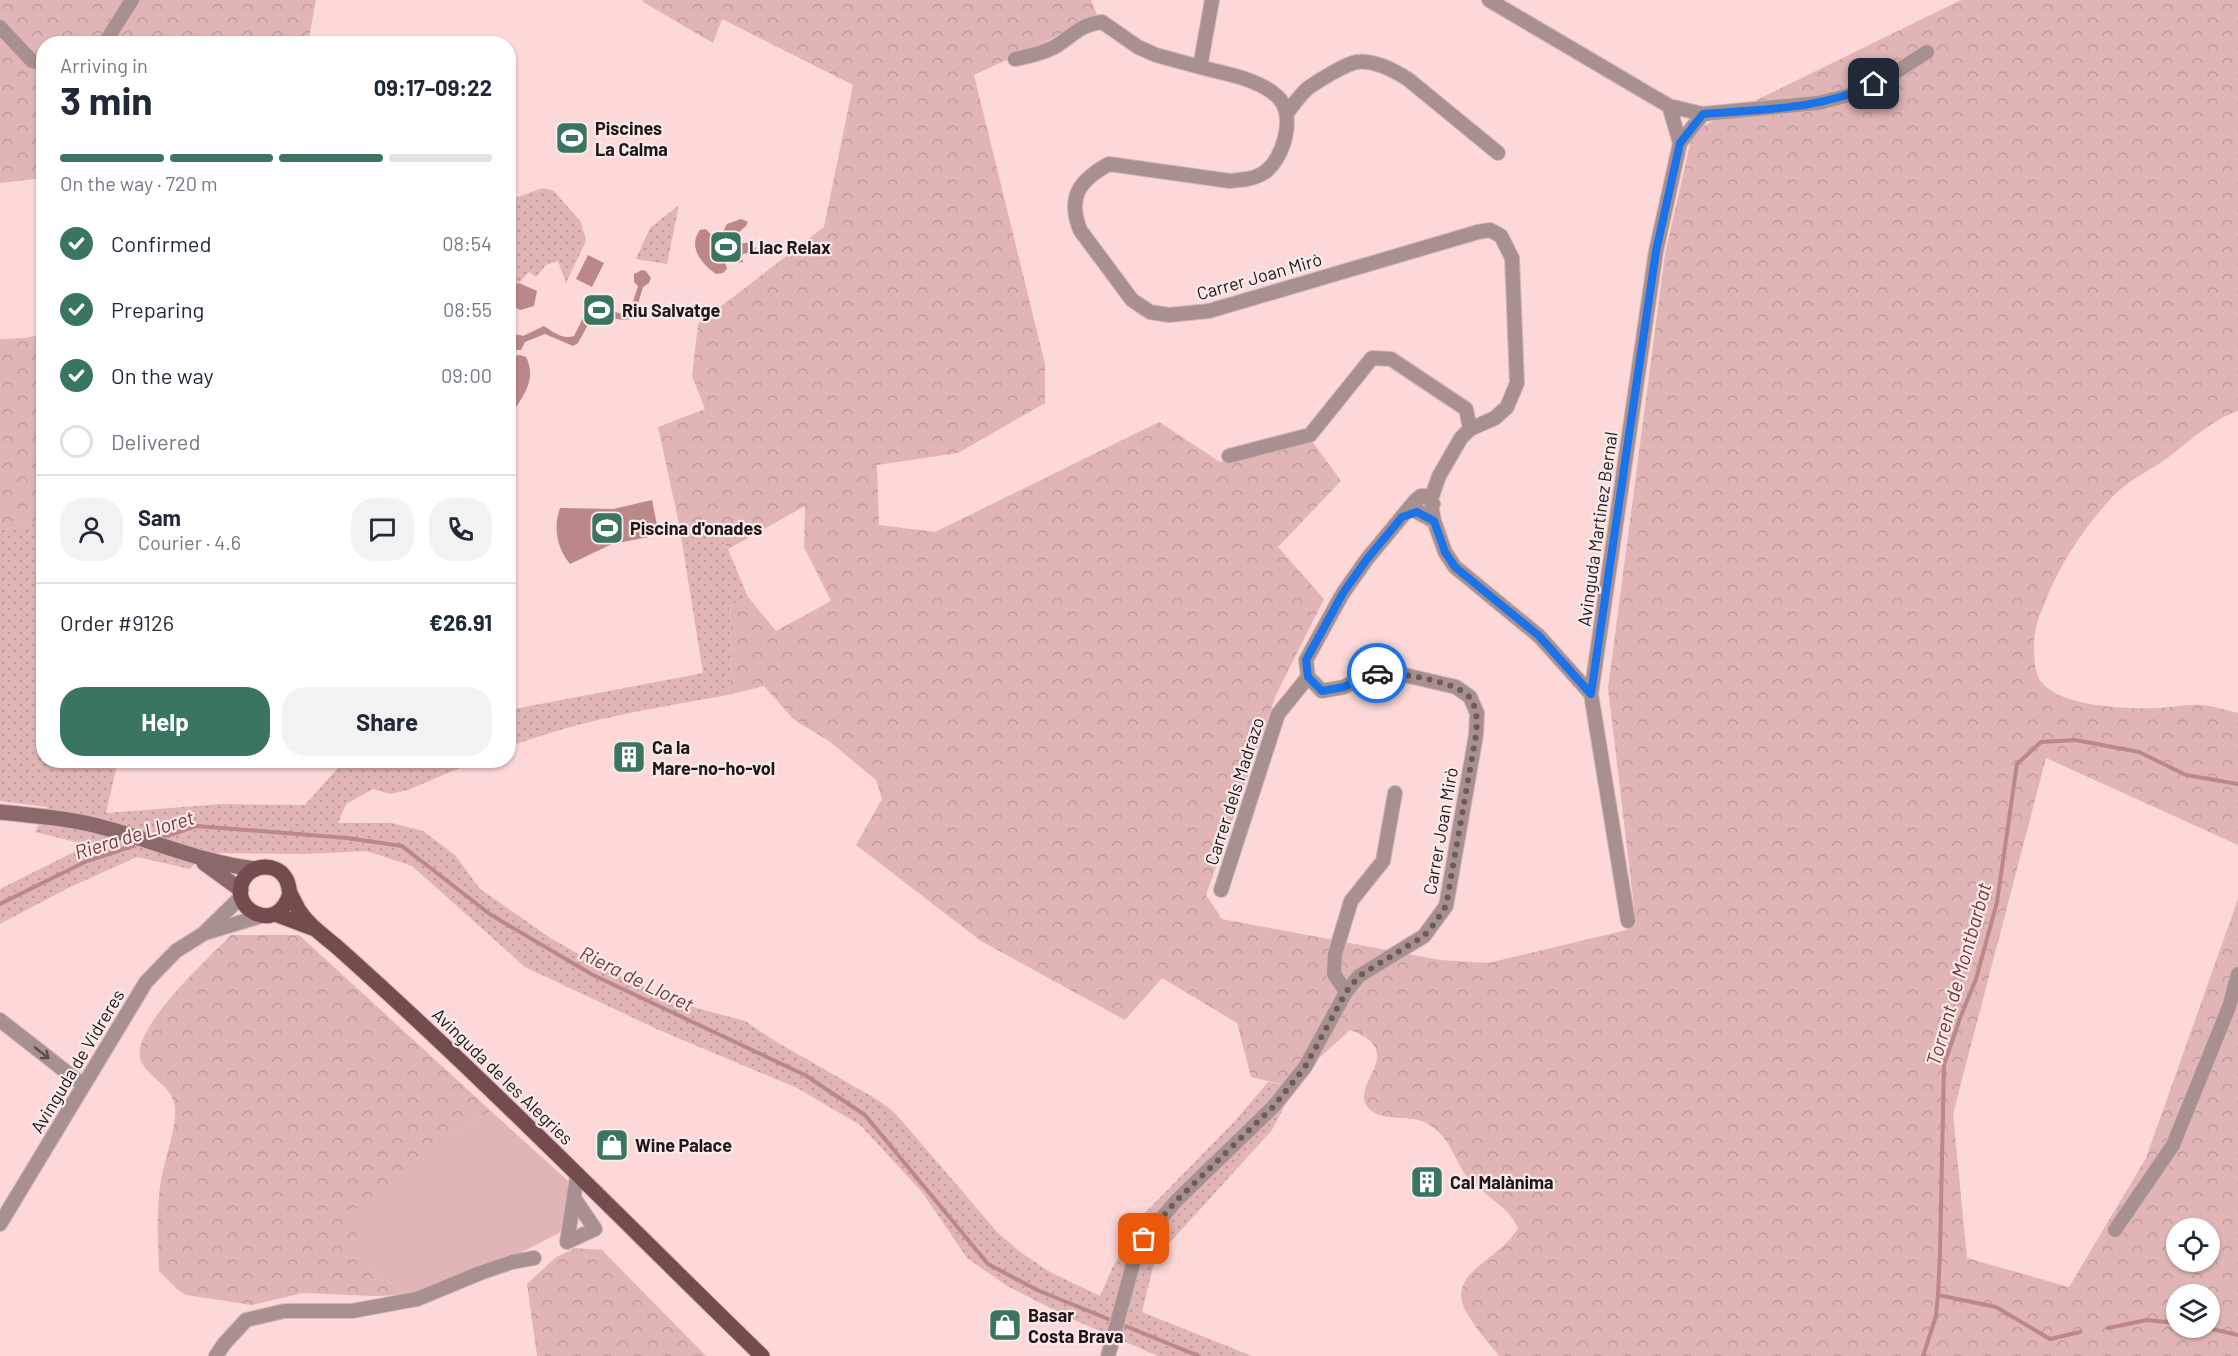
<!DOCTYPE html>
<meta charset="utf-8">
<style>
body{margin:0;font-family:Barlow,sans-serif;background:#f2f2f3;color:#1f2937;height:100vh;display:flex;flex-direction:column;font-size:22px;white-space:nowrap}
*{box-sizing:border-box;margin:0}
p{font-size:20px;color:#747a83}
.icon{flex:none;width:33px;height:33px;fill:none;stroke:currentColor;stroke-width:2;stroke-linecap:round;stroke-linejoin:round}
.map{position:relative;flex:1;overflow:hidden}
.side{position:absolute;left:36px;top:36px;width:480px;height:732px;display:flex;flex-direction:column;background:#fff;border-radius:24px;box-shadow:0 2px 4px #0004}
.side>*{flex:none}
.tools{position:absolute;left:2166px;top:1218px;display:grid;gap:12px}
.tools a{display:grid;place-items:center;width:54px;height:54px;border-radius:50%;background:#fff;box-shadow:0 2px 4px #0004;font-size:30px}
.pin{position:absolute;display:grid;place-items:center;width:51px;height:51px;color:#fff;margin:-26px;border-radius:12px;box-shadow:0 3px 9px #0006}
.courier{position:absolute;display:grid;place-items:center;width:60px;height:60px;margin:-30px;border:4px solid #1a73e8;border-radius:50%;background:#fff;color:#222;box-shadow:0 2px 8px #0007}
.head em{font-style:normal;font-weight:700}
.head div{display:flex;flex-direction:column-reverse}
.head{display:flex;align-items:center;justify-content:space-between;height:102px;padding:0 24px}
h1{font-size:39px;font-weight:700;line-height:45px}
.bar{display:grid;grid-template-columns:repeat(4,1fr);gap:9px 6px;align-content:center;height:72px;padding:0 24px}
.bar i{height:8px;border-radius:4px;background:#e0e1e3}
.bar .current{background:#3a7560}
.bar p{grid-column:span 4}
.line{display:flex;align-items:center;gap:15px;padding:0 24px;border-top:2px solid #e0e1e3}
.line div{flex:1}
.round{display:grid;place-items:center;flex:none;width:63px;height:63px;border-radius:24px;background:#f2f2f3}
ol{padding:0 24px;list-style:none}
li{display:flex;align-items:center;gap:18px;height:66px}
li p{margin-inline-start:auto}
li .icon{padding:6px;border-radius:50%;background:#3a7560;color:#fff;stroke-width:4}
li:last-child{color:#747a83}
li i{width:33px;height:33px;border:3px solid #e0e1e3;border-radius:50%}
.primary-button{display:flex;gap:12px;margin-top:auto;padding:12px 24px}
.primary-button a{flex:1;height:69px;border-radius:24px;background:#3a7560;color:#fff;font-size:24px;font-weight:700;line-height:69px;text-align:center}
.primary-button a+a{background:#f2f2f3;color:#1f2937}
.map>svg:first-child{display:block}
</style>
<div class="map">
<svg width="2238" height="1356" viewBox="0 0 2238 1356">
<defs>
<pattern id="grass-dots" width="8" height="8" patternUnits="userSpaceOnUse" patternTransform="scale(1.5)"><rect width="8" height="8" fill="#e1b5b6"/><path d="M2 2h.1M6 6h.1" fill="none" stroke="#c19b9c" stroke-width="1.8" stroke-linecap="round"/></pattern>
<pattern id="forest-crowns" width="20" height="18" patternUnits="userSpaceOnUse" patternTransform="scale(1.5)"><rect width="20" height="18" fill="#e1b5b6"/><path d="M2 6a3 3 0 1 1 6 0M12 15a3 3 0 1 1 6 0" fill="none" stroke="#c19b9c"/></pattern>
</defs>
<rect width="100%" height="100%" fill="#fdd8d8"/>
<path fill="url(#grass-dots)" d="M543 188 554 191 581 222 586 241 566 283 558 261 546 265 536 277 529 272 520 282 509 285V200Z
M679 205 667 264 636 259 650 228Z
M43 521 44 760 118 761 106 813 222 804 305 805 344 761H476L408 790 390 794 373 789 346 804 338 823H392L423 831 455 855 480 889 552 939 609 971 686 1005 745 1021 775 1041 878 1100 896 1114 998 1233 1023 1254 1050 1272 1100 1296 1113 1266 1145 1213 1235 1121 1268 1082 1294 1087 1272 1130 1155 1259 1142 1312 1252 1356H1158L1072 1319 1007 1286 967 1258 922 1192 860 1125 797 1088 659 1030 525 967 412 866 367 851 305 854 205 853 190 869 137 857 68 888 0 924V889L88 845 35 832 47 807 0 801V530Z
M711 523 728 549 748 597 729 606 732 656 728 695C654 708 580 720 509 747V710L703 673 679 524Z"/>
<path fill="url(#forest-crowns)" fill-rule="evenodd" d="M0 0H316L308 43 44 44 43 178 0 183Z
M643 0H1091L1098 17 974 75 1045 364V403L958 453 877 465 879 525 935 532 1159 422 1220 462 1312 441 1341 481 1278 547 1324 599 1276 695 1206 895 1222 919 1440 960 1488 963 1626 930 1636 924 1608 688 1665 254 1693 131 1961 0H2238V411C2211 420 2189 442 2166 459 2149 471 2129 480 2114 495 2085 527 2064 557 2047 597 2040 614 2034 627 2034 645 2034 657 2034 675 2043 684 2064 707 2127 709 2157 708 2172 708 2187 704 2202 705 2214 706 2227 710 2238 713V845L2046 758 1953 1114 1967 1258 2069 1287 2146 1158 2238 899V1356H1499C1489 1343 1477 1330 1468 1315 1446 1281 1482 1266 1503 1246 1509 1241 1514 1234 1518 1228 1508 1206 1486 1197 1470 1180 1452 1160 1454 1139 1426 1123 1408 1113 1378 1124 1366 1105 1353 1081 1408 1051 1350 1030L1316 1061 1294 1087 1251 1077 1237 1023 1162 978 1125 1020 981 941 856 845 882 799 876 780 829 741 793 719 764 686 728 695 732 656 729 606 748 597 776 631 831 601 804 547 805 506 728 549 711 523 679 524 658 427 705 409 692 376 698 324 824 227 853 85 722 19 713 43 643 2ZM2176 1228H2210V1262H2176ZM2176 1294H2210V1328H2176Z
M43 334V521L0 530V339L25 338Z
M231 935H299L491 1111 453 1133 372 1270 406 1295 373 1296 303 1293 252 1305 186 1295 178 1290 159 1271C158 1241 156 1210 161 1180 165 1156 176 1132 175 1108 173 1085 149 1079 141 1061 128 1030 210 957 231 935Z
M575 1248 602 1250 706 1356H537L527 1284 555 1258Z"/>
<path fill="#e1b5b6" d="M491 1111 568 1181 567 1216 559 1233 524 1251 427 1291 406 1295 372 1270 348 1215 453 1133Z"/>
<path fill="#bc8788" d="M565 132 571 134 582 132 585 136 584 140 572 145 562 143 560 137Z
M741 219 748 222 746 226 729 241V245C739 247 747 237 756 248L755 251 743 254 741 258 743 262 735 263 731 255H727L724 258 727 269 723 273 716 274C702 264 687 247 700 230L706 229 714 238 719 240 727 224Z
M588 255 604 263 592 287 576 279Z
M642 270 646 271 651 278 649 283 643 287 634 317C624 323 614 318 603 315L599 320 591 319 578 343 573 346 545 334 525 342 521 350H513L509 342C511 335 517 333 523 336L544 326C553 332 563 340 574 336L587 310 596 305 624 315 629 314 638 286 634 282V274Z
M519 283 537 291 534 306 520 310 509 304 512 285Z
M520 355 526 357C536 377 526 392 515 409H509V359L511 356Z
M652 500 659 535 612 544 570 564C557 548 553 528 560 508L613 509Z"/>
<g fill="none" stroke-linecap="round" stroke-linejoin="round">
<path stroke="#bc8788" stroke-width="4" d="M158 839 196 826 347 838 402 846 491 915 593 975 805 1075 865 1115 988 1264 1037 1290 1199 1356
M0 904 87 861 139 844
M1938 1295 1996 1307 2050 1339 2080 1332
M2108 1328 2147 1320 2176 1323
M2208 1328 2238 1335
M1923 1356 1936 1316 1938 1295 1940 1253 1944 1065 1960 1018 1976 979 1997 902 2017 764 2041 742 2075 740 2139 752 2186 775 2238 784"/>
<defs>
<path id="minor" d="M1212 0 1200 67C1225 74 1258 78 1278 97 1296 115 1284 158 1265 172 1255 179 1242 180 1230 181L1109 164C1080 180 1067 196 1080 230L1132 300 1150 312 1169 315 1209 311 1478 232 1490 230 1501 236 1512 258 1517 383 1507 407 1495 418 1470 429 1461 438 1439 476 1431 499
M1489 0 1669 106 1703 114 1818 103 1857 93 1891 75 1927 52
M0 27 32 61 44 64
M104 44 132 0
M1015 59C1029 56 1044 53 1056 46 1074 35 1079 25 1102 22L1138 47 1156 55 1200 67
M1669 106 1680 143 1703 114
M1287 113C1293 105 1300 95 1308 88 1318 81 1345 64 1357 62 1375 60 1394 70 1409 80L1498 153
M1229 456 1310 435 1372 358 1391 359 1466 409 1470 429
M1423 514 1430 512 1433 504 1427 496H1421L1415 501 1417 512 1434 521 1432 510
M1434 521 1445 552 1455 567 1539 636 1591 694
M1221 890 1278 714 1308 677
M1628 921 1591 694 1656 251 1680 143
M205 933 261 916
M1346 992 1334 974 1335 954 1351 901 1383 861 1395 793
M0 1020 83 1085
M0 1224 146 982 176 951 203 934 241 897
M2115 1230 2173 1145 2229 1007 2238 974
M567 1242 595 1229 574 1198
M567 1242 577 1176
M216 1356 224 1344 246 1320 284 1311H352L417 1299 480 1273 512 1262 534 1258
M1108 1356 1133 1264 1144 1239 1176 1201 1274 1106 1305 1067 1346 992 1359 976 1424 936 1446 906 1476 735 1477 713 1470 697 1456 687 1392 672 1370 673 1344 687 1322 691 1308 677 1306 660 1343 593 1367 559 1415 501"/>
<path id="secondary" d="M0 812C35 816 71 818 105 828 155 841 203 863 255 869
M204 863 241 890"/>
<path id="primary" d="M290 893C278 938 224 907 245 877 250 871 257 867 265 867 272 867 280 870 284 876 289 882 288 886 290 893 292 898 296 904 298 909 308 925 323 935 337 947 484 1078 621 1219 762 1356
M275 914 315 929"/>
</defs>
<use href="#minor" stroke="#d6b5b5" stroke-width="16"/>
<use href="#secondary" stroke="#d6b5b5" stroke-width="17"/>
<use href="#primary" stroke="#d6b5b5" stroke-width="17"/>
<use href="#minor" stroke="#a89090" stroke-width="14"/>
<use href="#secondary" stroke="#8b6869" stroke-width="15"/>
<use href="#primary" stroke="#754c4d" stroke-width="15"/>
</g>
<defs><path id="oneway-shaft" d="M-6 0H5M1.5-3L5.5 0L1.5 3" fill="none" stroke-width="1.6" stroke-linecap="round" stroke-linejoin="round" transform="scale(1.5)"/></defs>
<use stroke="#5e4d4d" href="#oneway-shaft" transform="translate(42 1053) rotate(38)"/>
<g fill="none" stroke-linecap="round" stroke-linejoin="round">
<path stroke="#6f5a5a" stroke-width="6" stroke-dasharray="0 10.8" d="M1144 1239 1176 1201 1274 1106 1305 1067 1346 992 1359 976 1424 936 1434 924 1446 906 1476 735C1477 722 1478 710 1470 698 1458 681 1397 672 1377 673"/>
<path stroke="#1a73e8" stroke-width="8" d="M1377 673H1370L1344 687 1322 691 1308 677 1306 660 1343 593 1367 559 1402 517 1417 512 1434 521 1445 552 1455 567 1539 636 1591 694 1656 251 1680 143 1703 114C1761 109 1821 110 1874 84"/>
</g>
<defs>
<symbol id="stadium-square" viewBox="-11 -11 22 22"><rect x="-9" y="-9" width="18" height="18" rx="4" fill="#3a7560" stroke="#faebeb"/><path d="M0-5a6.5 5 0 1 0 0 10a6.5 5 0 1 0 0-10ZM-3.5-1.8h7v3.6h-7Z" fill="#fff"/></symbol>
<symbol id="building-square" viewBox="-11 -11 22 22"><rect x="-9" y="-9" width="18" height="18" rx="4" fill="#3a7560" stroke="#faebeb"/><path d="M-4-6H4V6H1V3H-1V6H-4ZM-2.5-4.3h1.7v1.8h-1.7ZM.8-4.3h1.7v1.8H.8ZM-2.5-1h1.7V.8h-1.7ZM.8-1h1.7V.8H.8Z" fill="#fff"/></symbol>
<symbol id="shop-square" viewBox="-11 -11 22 22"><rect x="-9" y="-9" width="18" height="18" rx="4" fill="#3a7560" stroke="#faebeb"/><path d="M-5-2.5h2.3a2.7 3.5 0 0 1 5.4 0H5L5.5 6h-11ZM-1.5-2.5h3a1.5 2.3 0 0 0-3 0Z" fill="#fff"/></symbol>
</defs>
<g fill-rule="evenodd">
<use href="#stadium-square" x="553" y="119" width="38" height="38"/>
<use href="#stadium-square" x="707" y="228" width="38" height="38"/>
<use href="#stadium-square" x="580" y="291" width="38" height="38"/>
<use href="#stadium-square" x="588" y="509" width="38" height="38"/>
<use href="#building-square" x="610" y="738" width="38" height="38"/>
<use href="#shop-square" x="593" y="1126" width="38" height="38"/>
<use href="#building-square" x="1408" y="1163" width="38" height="38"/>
<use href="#shop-square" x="986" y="1306" width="38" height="38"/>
</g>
<g text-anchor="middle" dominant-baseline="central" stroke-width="4.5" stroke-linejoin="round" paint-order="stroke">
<g font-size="18" font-weight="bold" fill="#221616" stroke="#faebeb" text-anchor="start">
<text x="595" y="128">Piscines<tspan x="595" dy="21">La Calma</tspan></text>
<text x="749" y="247">Llac Relax</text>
<text x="622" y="310">Riu Salvatge</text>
<text x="630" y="528">Piscina d'onades</text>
<text x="652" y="747">Ca la<tspan x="652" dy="21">Mare-no-ho-vol</tspan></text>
<text x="635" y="1145">Wine Palace</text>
<text x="1450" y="1182">Cal Malànima</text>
<text x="1028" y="1315">Basar<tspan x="1028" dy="21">Costa Brava</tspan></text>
</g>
<g font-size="18" fill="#221616" stroke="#faebeb">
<text transform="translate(1259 276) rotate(-16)">Carrer Joan Mirò</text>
<text transform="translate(1597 529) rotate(-82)">Avinguda Martinez Bernal</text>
<text transform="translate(1234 791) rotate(-72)">Carrer dels Madrazo</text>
<text transform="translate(1440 831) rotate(-80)">Carrer Joan Mirò</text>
<text transform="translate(77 1061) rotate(-59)">Avinguda de Vidreres</text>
<text transform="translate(503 1076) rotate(44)">Avinguda de les Alegries</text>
</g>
<g font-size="20" font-style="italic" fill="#7a363b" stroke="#faebeb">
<text transform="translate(134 834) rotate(-17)">Riera de Lloret</text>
<text transform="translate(1958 974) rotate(-74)">Torrent de Montbarbat</text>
<text transform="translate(637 978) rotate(26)">Riera de Lloret</text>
</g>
</g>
</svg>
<div class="tools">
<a><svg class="icon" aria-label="locate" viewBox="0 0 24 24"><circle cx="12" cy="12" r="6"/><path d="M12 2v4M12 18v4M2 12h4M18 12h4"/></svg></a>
<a><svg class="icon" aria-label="layers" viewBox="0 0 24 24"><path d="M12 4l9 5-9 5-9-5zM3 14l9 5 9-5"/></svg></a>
</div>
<div class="pin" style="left:1144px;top:1239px;background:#ea580c"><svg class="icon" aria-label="bag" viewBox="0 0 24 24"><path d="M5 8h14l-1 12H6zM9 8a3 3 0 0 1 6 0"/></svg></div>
<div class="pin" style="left:1874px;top:84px;background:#1f2937"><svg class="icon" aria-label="home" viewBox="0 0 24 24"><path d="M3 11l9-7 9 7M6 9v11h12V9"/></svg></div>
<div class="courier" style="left:1377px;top:673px"><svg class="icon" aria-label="car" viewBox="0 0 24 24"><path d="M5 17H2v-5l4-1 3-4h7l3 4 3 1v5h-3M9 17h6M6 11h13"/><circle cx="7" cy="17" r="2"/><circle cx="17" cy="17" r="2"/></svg></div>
<section class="side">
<div class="head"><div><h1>3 min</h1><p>Arriving in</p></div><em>09:17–09:22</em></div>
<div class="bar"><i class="current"></i><i class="current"></i><i class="current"></i><i></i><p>On the way · 720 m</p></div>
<ol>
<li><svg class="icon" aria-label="check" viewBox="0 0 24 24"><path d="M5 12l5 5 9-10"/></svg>Confirmed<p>08:54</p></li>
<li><svg class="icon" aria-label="check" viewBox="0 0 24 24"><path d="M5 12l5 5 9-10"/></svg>Preparing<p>08:55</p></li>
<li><svg class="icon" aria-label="check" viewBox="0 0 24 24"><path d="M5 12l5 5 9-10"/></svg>On the way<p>09:00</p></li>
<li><i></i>Delivered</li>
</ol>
<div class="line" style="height:108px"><a class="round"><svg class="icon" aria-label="person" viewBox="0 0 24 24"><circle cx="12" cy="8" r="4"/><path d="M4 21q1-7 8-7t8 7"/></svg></a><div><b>Sam</b><p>Courier · 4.6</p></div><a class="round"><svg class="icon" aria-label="chat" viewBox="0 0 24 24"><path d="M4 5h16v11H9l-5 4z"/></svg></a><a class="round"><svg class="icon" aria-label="phone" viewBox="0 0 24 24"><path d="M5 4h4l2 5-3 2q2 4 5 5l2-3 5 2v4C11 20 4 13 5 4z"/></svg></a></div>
<div class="line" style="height:78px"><div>Order #9126</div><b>€26.91</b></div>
<div class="primary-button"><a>Help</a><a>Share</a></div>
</section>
</div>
